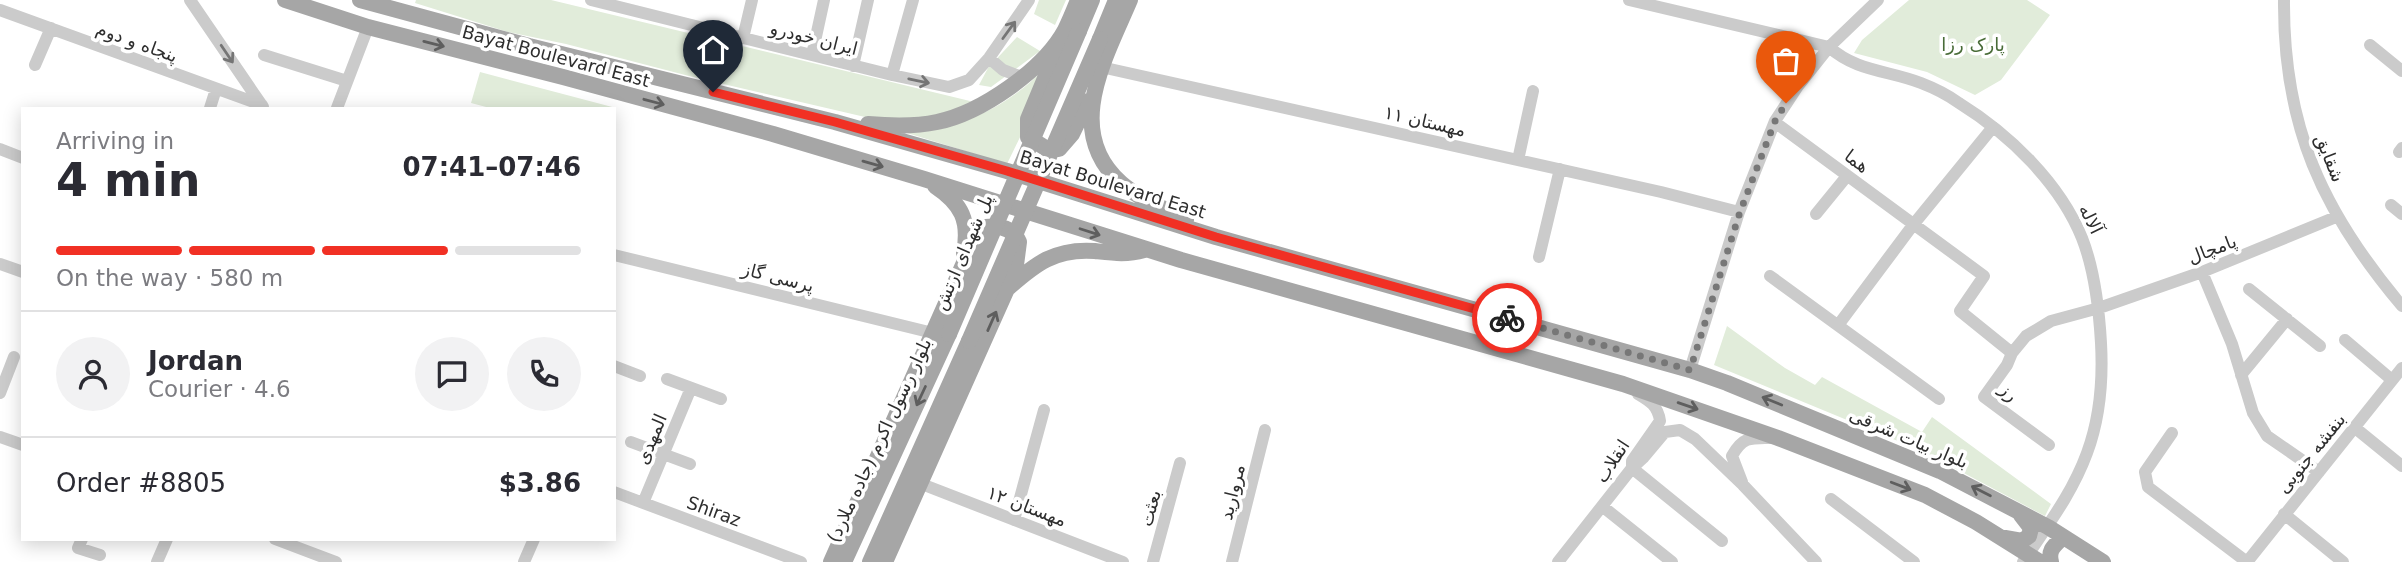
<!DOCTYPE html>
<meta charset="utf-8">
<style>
body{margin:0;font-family:"DejaVu Sans","Noto Naskh Arabic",sans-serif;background:#f2f2f3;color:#2b2b33;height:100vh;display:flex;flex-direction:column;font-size:26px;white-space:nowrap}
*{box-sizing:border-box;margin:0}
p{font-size:23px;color:#7c7c81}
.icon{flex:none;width:38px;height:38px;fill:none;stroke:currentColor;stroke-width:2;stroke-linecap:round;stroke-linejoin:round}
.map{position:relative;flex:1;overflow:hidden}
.side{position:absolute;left:21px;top:107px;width:595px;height:434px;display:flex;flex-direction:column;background:#fff;border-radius:0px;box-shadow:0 4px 18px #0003}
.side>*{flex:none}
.pin{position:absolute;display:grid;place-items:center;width:60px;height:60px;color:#fff;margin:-72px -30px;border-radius:50% 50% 50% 0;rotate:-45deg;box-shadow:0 0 7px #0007}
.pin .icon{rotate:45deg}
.courier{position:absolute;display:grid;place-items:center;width:70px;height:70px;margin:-35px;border:5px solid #f13024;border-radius:50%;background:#fff;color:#222;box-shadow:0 2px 9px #0007}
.summary em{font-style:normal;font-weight:800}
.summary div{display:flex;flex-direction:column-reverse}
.summary{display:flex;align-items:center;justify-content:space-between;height:119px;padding:0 35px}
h1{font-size:46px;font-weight:800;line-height:52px}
.bar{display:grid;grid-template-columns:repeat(4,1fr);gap:10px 7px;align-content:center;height:84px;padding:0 35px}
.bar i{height:9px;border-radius:5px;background:#e1e1e2}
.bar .selected{background:#f13024}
.bar p{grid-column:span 4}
.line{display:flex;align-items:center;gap:18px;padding:0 35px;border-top:2px solid #e1e1e2}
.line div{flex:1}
.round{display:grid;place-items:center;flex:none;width:74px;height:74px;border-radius:37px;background:#f2f2f3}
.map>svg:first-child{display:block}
</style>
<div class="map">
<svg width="2402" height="562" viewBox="0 0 2402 562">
<rect width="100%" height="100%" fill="#fff"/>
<path fill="#e1ecda" d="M416 0H551L970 101 973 104 936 116 911 119 865 117 689 76 566 44 508 32 415 3Z
M1039 0H1066L1055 25 1034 14Z
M1909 0H2027L2050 15 2001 80 1975 95 1927 72 1854 53 1862 40Z
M1017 37 1040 51 991 87 979 85 988 68Z
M1045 68 1023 131 1007 164 904 132C963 126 1002 112 1045 68Z
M480 72 616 108 614 115V108H490L471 103Z
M1727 326 1785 368 1815 385 1822 377 1922 432 1932 417 2051 504 2045 516 1922 451 1714 365Z"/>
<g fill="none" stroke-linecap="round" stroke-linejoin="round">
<path stroke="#cbcbcb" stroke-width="12" d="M190 0 263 107
M591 0 892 75 949 87 969 80 989 58 1029 0
M1629 0 1829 47C1857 72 1888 70 1921 83 1934 88 1948 95 1959 103 2009 134 2060 183 2082 238 2095 271 2099 308 2101 343 2103 379 2100 418 2087 453 2072 494 2047 526 2023 562
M2284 0C2283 126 2322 211 2402 306
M0 10 262 105
M743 38 752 0
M2370 45 2402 71
M264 55 347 81
M812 55 824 0
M989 58 1003 70 1022 77
M35 65 51 28
M853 66 868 0
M1101 67 1661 192 1739 212
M892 75 913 0
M210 108 216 89
M337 108 368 27
M1780 126 1984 276 1960 311 2012 353
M0 149 23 158
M2399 152 2402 148
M1518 160 1533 91
M2391 205 2402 214
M1816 214 1847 176
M614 255 933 333
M1539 257 1560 169
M0 264 23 272
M2202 272 2232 344 2253 413 2267 436 2319 472
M1770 276 1939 399
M2249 289 2320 346
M1839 324 1913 225 1993 127
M2345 340 2392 380
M614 366 640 376
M1690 370 1739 212 1775 121 1798 86 1829 47 1878 0
M2241 375 2287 319
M667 379 721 399
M0 393 14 357
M2354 427 2402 466
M2172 433 2145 472 2148 487 2247 562 2402 368
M0 437 23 445
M631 442 690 464
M2049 445 1984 397 2007 365 2012 353 2026 336 2051 321 2099 308 2202 272 2336 217
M1632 468 1644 457 1665 432 1680 430 1695 439 1743 485 1816 562
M1632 468 1722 541
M1742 482 1732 456C1743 436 1751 438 1772 438
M919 483 1123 562
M614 492 801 562
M1831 499 1914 562
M643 503 691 388
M1602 506 1672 562
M2284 514 2343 562
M1014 520 1044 410
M82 539 78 548 100 555
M275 539 336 562
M157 562 167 539
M524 562 534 539
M1153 562 1180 463
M1232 562 1265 430
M1558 562 1632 468V461L1660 421C1658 406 1650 401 1638 394"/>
<path stroke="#a6a6a6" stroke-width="16" d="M285 0 368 27 563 77 773 134 924 179 1181 260 1623 384 1778 438 1925 495 1976 522 2040 562
M360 0 529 46 835 122 1007 171 1216 237 1690 370 1727 383 1940 471 2048 527 2103 562
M1130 0C1106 57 1062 131 1121 183 1139 199 1166 209 1186 220
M1079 31 1092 0
M1100 39 1116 0
M1058 47 1028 119V137L1047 149H1059L1072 134 1088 101
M868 124C891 126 914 127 937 122 981 113 1043 70 1065 30 1070 20 1074 10 1078 0
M935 186C962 204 970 221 964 253
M2005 538 2022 541 2029 536 2031 528 2021 515
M831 562 971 247 986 227C1000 225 1013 228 1019 242L1016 265 1007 289
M844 562 949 334
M870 562 969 341
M885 562 1007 289C1035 264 1055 248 1095 251 1113 253 1127 255 1144 250
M2051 562C2048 550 2054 546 2062 538"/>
<path stroke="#a6a6a6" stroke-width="16" d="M949 334 1079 31
M969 341 1100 39"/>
</g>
<defs><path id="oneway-shaft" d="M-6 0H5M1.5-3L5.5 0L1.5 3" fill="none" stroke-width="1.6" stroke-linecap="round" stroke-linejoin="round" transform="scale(1.75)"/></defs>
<g stroke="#757575">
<use href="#oneway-shaft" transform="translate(1009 30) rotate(-54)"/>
<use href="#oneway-shaft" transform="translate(227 54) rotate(56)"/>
<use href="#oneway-shaft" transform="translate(919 81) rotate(12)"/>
</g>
<g stroke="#5e5e5e">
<use href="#oneway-shaft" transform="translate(434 44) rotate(14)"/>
<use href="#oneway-shaft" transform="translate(654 102) rotate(15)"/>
<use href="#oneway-shaft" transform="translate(873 164) rotate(16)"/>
<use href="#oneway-shaft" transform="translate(1090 232) rotate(18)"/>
<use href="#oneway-shaft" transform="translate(992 321) rotate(-66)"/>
<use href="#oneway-shaft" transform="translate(921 396) rotate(115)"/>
<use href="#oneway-shaft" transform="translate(1772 401) rotate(-158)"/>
<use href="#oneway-shaft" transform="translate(1688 406) rotate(19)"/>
<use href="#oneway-shaft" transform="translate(1901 486) rotate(21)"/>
<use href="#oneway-shaft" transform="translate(1981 491) rotate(-153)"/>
</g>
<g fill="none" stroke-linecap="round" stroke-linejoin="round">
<path stroke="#777" stroke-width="7" stroke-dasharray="0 12.6" d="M1507 318 1690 370 1740 212 1775 121 1786 103"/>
<path stroke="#f13024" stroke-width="9" d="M713 92 835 122 1007 171 1216 237 1507 318"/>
</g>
<g text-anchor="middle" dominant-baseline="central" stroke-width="7" stroke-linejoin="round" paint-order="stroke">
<g font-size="18" fill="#2e2e2e" stroke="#fff">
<text transform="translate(814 38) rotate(14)">ایران خودرو</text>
<text transform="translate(137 42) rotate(20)">پنجاه و دوم</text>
<text transform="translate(556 56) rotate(15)">Bayat Boulevard East</text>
<text transform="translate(1425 121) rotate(13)">مهستان ۱۱</text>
<text transform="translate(2330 158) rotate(68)">شقایق</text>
<text transform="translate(1857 161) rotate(37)">هما</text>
<text transform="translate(1113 184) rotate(17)">Bayat Boulevard East</text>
<text transform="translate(2091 219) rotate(64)">آلاله</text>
<text transform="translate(2212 249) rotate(-21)">پامچال</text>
<text transform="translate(963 252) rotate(-67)">پل شهدای ارتش</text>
<text transform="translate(778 277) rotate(14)">پرسی گاز</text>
<text transform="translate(2009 392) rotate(43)">رز</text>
<text transform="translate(1909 438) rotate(23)">بلوار بیات شرقی</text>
<text transform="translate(651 439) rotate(-67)">المهدی</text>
<text transform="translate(879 440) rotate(-65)">بلوار رسول اکرم (جاده ملارد)</text>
<text transform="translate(2311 453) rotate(-51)">بنفشه جنوبی</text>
<text transform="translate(1612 461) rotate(-57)">انقلاب</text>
<text transform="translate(1232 492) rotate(-76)">مروارید</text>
<text transform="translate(1027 506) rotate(21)">مهستان ۱۲</text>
<text transform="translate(1150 508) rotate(-75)">بعثت</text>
<text transform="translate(714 511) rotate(20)">Shiraz</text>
</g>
<g font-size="18" fill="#496c38" stroke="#fff">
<text x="1973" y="44">پارک رزا</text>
</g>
</g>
</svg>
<div class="pin" style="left:1786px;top:103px;background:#ea580c"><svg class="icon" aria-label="bag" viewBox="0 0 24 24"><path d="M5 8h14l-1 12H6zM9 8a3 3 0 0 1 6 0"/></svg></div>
<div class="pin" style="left:713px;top:92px;background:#1f2937"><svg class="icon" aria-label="home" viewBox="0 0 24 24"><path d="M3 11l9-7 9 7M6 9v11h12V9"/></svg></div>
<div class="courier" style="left:1507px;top:318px"><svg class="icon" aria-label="bike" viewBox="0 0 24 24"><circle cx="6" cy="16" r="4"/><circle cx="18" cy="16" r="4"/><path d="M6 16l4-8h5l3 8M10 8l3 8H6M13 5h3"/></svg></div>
<section class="side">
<div class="summary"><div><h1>4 min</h1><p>Arriving in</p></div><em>07:41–07:46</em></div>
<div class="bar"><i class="selected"></i><i class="selected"></i><i class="selected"></i><i></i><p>On the way · 580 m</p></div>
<div class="line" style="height:126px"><a class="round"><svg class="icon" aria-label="person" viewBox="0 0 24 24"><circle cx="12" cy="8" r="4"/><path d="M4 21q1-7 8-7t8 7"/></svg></a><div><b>Jordan</b><p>Courier · 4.6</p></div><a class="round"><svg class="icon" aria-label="chat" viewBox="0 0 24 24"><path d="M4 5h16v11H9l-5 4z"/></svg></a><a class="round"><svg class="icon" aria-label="phone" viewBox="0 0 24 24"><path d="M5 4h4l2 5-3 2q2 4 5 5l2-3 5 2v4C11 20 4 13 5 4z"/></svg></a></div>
<div class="line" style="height:91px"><div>Order #8805</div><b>$3.86</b></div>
</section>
</div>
